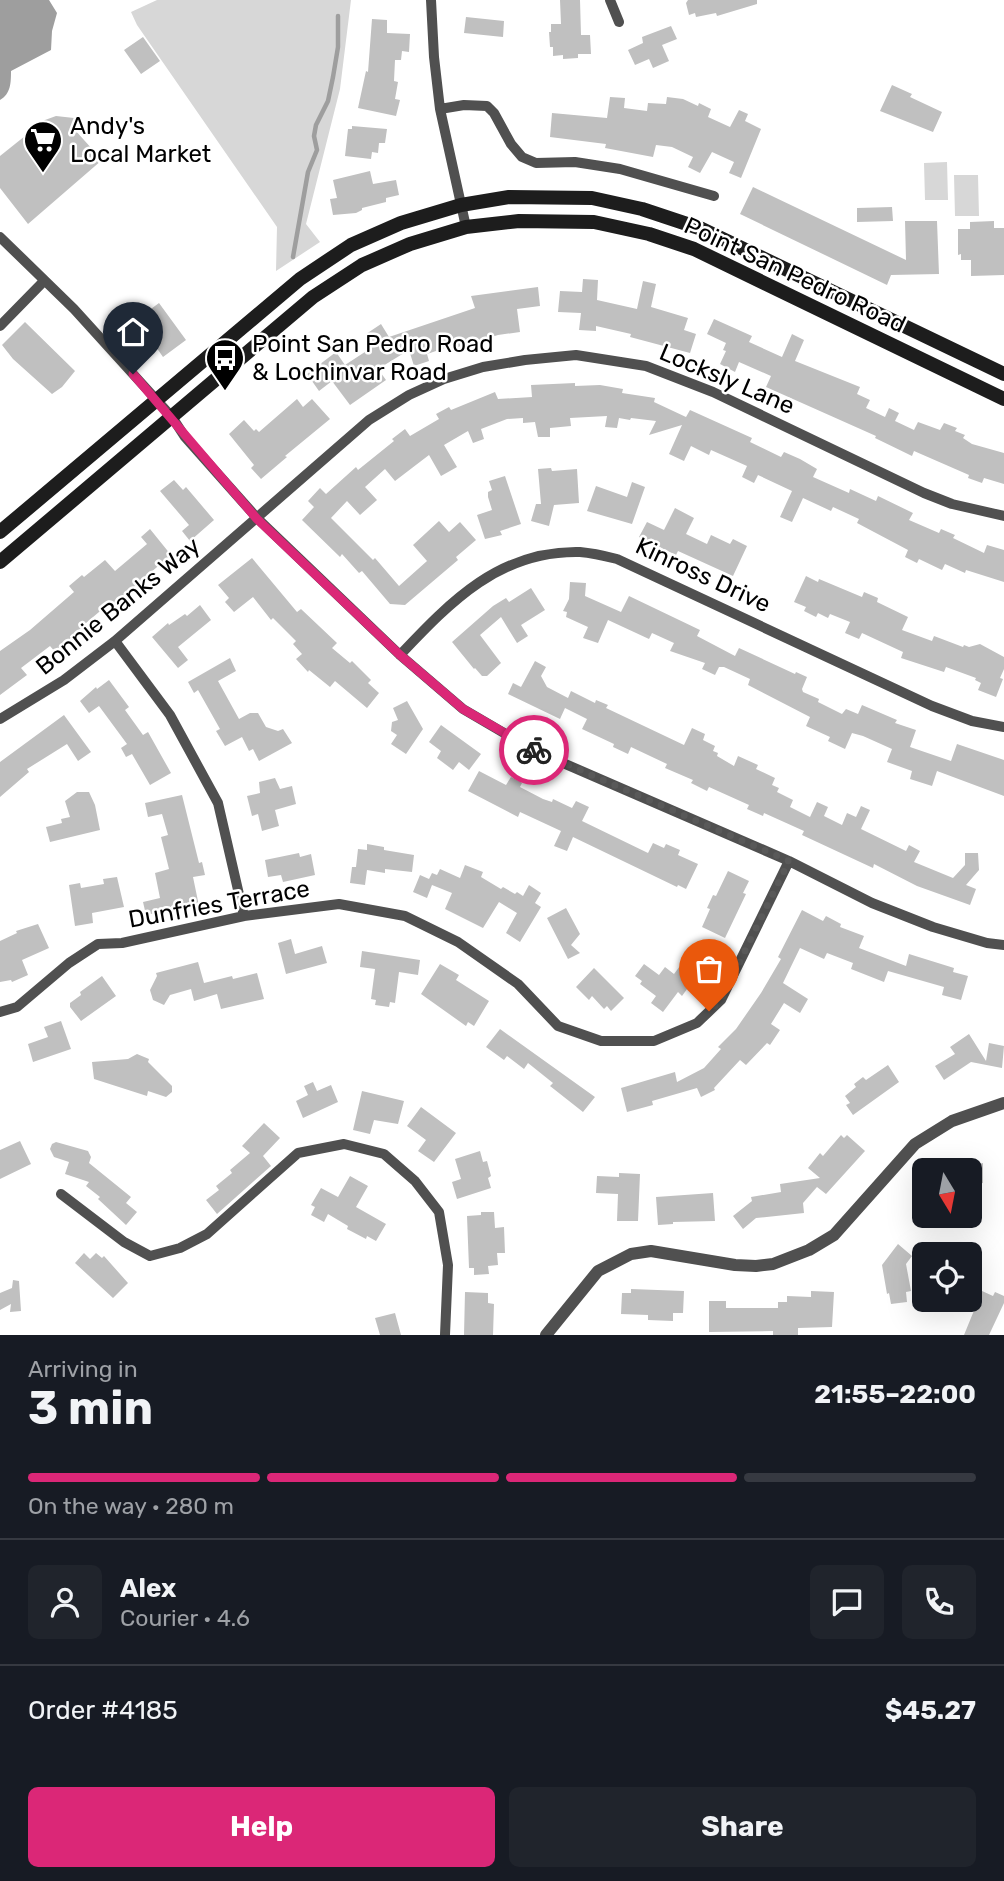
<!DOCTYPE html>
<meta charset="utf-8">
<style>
body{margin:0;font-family:Rubik,sans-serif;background:#20242c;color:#f1f3f6;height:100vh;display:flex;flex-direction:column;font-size:26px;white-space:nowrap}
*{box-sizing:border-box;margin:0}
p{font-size:23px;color:#9ea1a6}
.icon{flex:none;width:38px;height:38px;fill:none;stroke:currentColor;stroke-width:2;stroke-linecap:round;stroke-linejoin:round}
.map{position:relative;height:1335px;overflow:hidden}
.side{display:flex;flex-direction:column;background:#171b24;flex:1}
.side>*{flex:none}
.needle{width:46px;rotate:170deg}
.buttons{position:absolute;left:912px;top:1158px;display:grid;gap:14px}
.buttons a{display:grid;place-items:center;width:70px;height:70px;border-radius:10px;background:#171b24;box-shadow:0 7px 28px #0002;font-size:35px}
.pin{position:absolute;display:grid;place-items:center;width:60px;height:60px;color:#fff;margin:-72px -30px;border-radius:50% 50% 50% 0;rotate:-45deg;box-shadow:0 0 7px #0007}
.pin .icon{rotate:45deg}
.courier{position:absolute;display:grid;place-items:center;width:70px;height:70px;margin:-35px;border:5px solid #db2777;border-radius:50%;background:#fff;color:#222;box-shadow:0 2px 9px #0007}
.summary em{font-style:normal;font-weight:700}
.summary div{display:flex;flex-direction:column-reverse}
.summary{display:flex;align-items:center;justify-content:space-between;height:119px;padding:0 28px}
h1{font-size:46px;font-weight:700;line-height:52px}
.bar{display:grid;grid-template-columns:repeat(4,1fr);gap:10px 7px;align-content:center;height:84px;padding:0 28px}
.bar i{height:9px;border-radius:5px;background:#363941}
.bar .current{background:#db2777}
.bar p{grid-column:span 4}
.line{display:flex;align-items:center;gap:18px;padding:0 28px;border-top:2px solid #363941}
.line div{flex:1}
.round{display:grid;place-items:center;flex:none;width:74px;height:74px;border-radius:10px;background:#20242c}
.primary-button{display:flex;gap:14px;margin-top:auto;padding:14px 28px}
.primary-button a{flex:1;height:80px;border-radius:10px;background:#db2777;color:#fff;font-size:28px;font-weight:700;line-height:80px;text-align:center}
.primary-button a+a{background:#20242c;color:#f1f3f6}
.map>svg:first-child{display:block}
</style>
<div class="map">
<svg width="1004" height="1335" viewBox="0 0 1004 1335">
<rect width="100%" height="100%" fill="#fff"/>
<path fill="#d7d7d7" d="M157 0H351L340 89 306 224 320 242 276 271 277 227 137 25 131 12Z
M947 162 948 200H925L924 163Z
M954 175H978L979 216H955Z"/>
<path fill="#9e9e9e" d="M0 0H49L57 13 52 31 51 50 11 71C11 82 11 94 0 100Z"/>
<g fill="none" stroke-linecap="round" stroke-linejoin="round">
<path stroke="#9e9e9e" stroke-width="4.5" d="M293 257 308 172 317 150 314 136 316 125 328 101 333 77 338 47V16"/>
</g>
<path fill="#c0c0c0" d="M560 0H580L581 35H590L591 54H578V58L563 59V55L553 56V47H550L549 32H551V24H561Z
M688 0H757V4L717 16 716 13 696 17 695 13 689 15 686 3Z
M466 17 504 21 503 37 464 33Z
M372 19 387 20V33L410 34 409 52 402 51 401 60H395L394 81 398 82 395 99 400 100 396 116 358 108 366 71 368 72Z
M671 26 677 39 662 45 669 61 653 68 649 59 635 65 628 50 643 43 642 37Z
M143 37 160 61 141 74 124 50Z
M892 85 912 94 910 97 942 112 933 132 880 111Z
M610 97 625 98 624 108 647 111 648 103 666 104 667 97 683 99 698 106 699 103 711 109 708 117 730 127 739 110 748 114 745 121 761 129 741 178 729 173 734 162 712 152 700 173 688 167 693 157 672 147 656 145 653 157 605 148 606 144 550 137 552 113 607 118Z
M56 116 74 118 75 130 102 160 28 224 0 188V156L45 120Z
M352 126 387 129 385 143H379L378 153 372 152 371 159 345 156 348 129H352Z
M370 171 373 184 396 180 399 195 386 198V202L362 208V210L356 213 333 215 330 199 337 198 333 180Z
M753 187 906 260 905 221H937L939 274 891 275 887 285 740 214Z
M892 207 893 221 857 222V208Z
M994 221V228H1004V275L971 276V260H961V254L958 255V229H970V222Z
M583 279 598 280 597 300 637 309 643 281 656 284 651 307 688 318 684 330 696 334 690 353 630 337 631 334 596 326V331L579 330 581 313 558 312 560 291 582 292Z
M538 287 540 306 517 309 520 332 498 335 458 347 457 344 427 354 429 361 414 366 409 350 378 369 386 380 350 405 332 381 319 391 307 374 336 352 345 365 374 346 366 334 381 324 389 337 475 308 471 296Z
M159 303 186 340 163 357 154 344 158 341 140 317Z
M714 319 752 336 749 342 782 357 792 334 804 340 795 361 860 387 857 394 870 400 866 408 885 417 889 408 899 413 895 421 914 430 918 422 940 430 944 423 957 428 955 431 965 435 963 438 972 444 1004 453V484L984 478 982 483 968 478 969 475 914 451 912 456 875 438 876 436 766 387 771 376 739 362 735 372 720 364 726 351 723 350 726 343 707 334Z
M25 322 75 371 62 387 52 394 13 359 2 345Z
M575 383V386L600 385 623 389 622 393 655 398 654 402 686 417 690 410 752 438 750 442 781 457 784 452 800 459 817 469 813 477 849 493 850 489 876 501 878 496 913 513 909 520 939 533 941 529 955 535 953 538 984 553 987 545 1004 550V582L966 570 965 573 945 564 942 570 919 559 917 563 905 557 908 550 857 523 859 519 833 507 831 511 803 498 792 522 780 517 792 491 758 475 754 483 742 477 747 466 711 450 709 455 691 446 684 461 669 454 682 425 649 435 656 421 631 418 630 420 619 418 617 428 605 427 607 416 570 418 571 426 550 428V437H538L535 422 523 423V418L507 419 481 429 484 439 473 443 468 431 444 445 457 467 441 476 429 455 395 481 385 469 365 487 377 500 360 515 347 501 331 518 373 560 375 558 399 586 427 561 413 545 439 521 449 532 460 522 476 540 456 557 458 560 405 605 390 604 362 571 359 573 342 554 340 557 302 520 314 507 308 501 320 488 326 494 356 467 358 470 394 441 392 439 405 429 410 436 439 419 436 414 449 407 451 410 495 392 498 399 532 397 531 385Z
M297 399 303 407 312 399 330 419 285 456 287 457 261 479 251 468 254 465 229 434 244 420 254 431 256 429 259 432Z
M551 468 552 471 577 469 579 503 554 505 549 526 531 521 536 504H541L538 469Z
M505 476 521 524 500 531 502 535 485 539 477 515 492 510 488 497V492L492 490 489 481Z
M174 480 183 490 186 487 214 520 190 541 182 531 189 525 160 491Z
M632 482 645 487 632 524 587 511 596 486 627 497Z
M675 508 694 518 686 534 707 544 711 535 730 544 733 539 747 546 733 576 678 551 676 555 639 537 647 522 664 530Z
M150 529 171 555 114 604 112 601 86 623 56 653 50 646 21 668 27 675 0 695V651L30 630 74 592 69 586 82 575 84 577 105 560 115 571 147 544 141 537Z
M252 558 297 612 301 609 337 643 332 648 350 663 352 661 371 680 368 683 379 693 367 708 335 681 330 687 309 670 308 672 296 659 302 654 293 644 296 641 273 618 271 620 253 597 234 612 225 602 229 598 218 585Z
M806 576 818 582 819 579 862 597 864 592 878 598 877 602 908 617 902 630 932 641 934 636 963 647 964 645 969 647 980 644 1004 657V669L1000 678 1003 679 996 697 978 690 981 683 975 680 976 678 946 667 944 672 901 658 903 652 862 633 859 639 845 633 850 622 830 614 828 618 818 613 816 617 804 611 806 607 794 602Z
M570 582 586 583 585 596 621 612 629 596 700 630 697 636 735 656 739 648 795 674 796 672 807 677 802 689 803 692 819 699 818 702 842 714 846 709 858 714 862 705 897 720 895 723 916 730 910 747 951 761 957 744 1004 760V796L937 771 932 786 910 779 912 771 887 762 892 749 863 736 852 733 845 749 828 741 830 737 806 726 810 717 748 685 750 679 724 667H719L715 675 702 669 705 663 670 651 674 643 652 633 649 639 608 620 598 643 583 638 588 627 566 617 567 612 563 611 569 599Z
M531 588 545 610 521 625 528 636 517 643 501 617 480 635 501 663 487 676H482L475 668 474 669 452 642 493 606 506 598 509 602Z
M200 605 211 620 178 647 188 660 178 668 152 637 168 623 169 625 185 614 187 616Z
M230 658 236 671 218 681 239 719 250 713H258L266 727 278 731 283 729 292 743 259 761 253 749 249 751 242 737 225 746 216 731 220 729 198 690 194 693 188 682Z
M535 661 546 667 541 676 547 687 568 698 571 691 595 703 596 700 608 705 606 708 684 745 692 728 705 734 703 740 715 746 713 751 718 753 717 756 734 766 738 756 758 765 756 769 775 778 772 785 779 788 777 792 793 800 790 807 810 817 817 802 828 807 824 816 842 825 847 813 856 817 861 806 870 810 861 829 906 851 909 845 920 851 914 862 953 878 965 865V853H978L979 870 966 885 976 889 970 905 917 886 874 864 873 868 802 835 804 831 764 813 763 816 747 809 749 805 709 787 707 791 691 783 693 780 665 768 667 764 631 747 628 754 613 747 614 744 582 729 587 719 565 708 560 719 508 694 513 683 521 687Z
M109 680 129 707 125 710 143 735 148 732 171 773 150 785 132 754 126 757 121 748 127 744 99 706 89 713 80 701 96 687 97 689Z
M407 701 423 729 406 754 391 744 397 735 391 731 392 722 398 720 393 708Z
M64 715 91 752 78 761 67 744 27 769 29 772 0 797V762Z
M441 725 481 754 469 770 459 762 453 770 437 758 441 751 429 742Z
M479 771 506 785 511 777 522 783 520 787 543 799 552 802 553 799 572 808 576 801 589 807 582 821 648 853 653 843 664 848 666 844 680 850 678 855 698 864 686 889 678 885 677 887 573 837 567 851 554 846 561 831 520 812 518 817 468 791Z
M275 778 280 789 292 786 296 804 275 810 279 826 262 831 258 814 252 816 247 796 260 793 259 782Z
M77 792H89L95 805 100 830 50 842 46 827 62 823 61 819 70 817 65 801Z
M182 795 199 863 202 862 205 875 193 877 199 906 188 909V906L146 915 143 902 160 898 155 873 169 869 161 837 168 835 162 814 148 817 145 803Z
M367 844 384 847V850L414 855 412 872 385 869V873L367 870 365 885 350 883 352 867H356L358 849 367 850Z
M299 853 300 857 311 854 315 875 283 882 281 875 268 877 265 860Z
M465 865 483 872 481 877 501 889 503 887 515 894 517 892 523 896 529 885 541 893 535 903 541 907 520 942 506 933 517 913 499 902 483 928 445 909 452 893 432 885 427 898 413 892 420 875 429 879 432 873 437 875 440 869 460 878Z
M728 871 749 881 743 893 746 894 725 938 702 927 710 909 707 908 713 895 716 896Z
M117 877 124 907 92 913 93 923 75 926 69 885 80 883 81 888 104 884 103 879Z
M566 908 580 934 571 945 580 953 568 959 547 918Z
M802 910 823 921 826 916 841 924 840 927 864 936 859 948 906 966 909 954 954 968 953 972 968 976 961 1000 942 995 944 987 888 971 884 982 851 969 853 963 827 953 824 959 800 948 783 983 808 999 800 1013 784 1003 771 1024 780 1030 770 1045 767 1043 746 1065 740 1060 714 1088 715 1090 701 1097 697 1088 652 1101 653 1105 627 1112 621 1088 675 1072 677 1082 704 1068 721 1049 718 1047 736 1029 761 993 781 959 778 957Z
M38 924 49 948 22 960 28 975 12 982 11 980 0 982V941L17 933 16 931Z
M291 939 295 954 322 946 327 963 286 974 278 943Z
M695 946 706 954 702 960 710 965 694 989 690 985 682 996 678 992 663 1012 651 1003 656 996 640 984 642 981 635 976 644 964 659 975 665 967 674 974Z
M362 951 420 960 418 975 399 972 395 1003 390 1002 389 1007 375 1005 376 1000 371 999 375 969 360 967Z
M198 962 204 983 232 976 233 979 257 973 264 999 221 1009 217 994 194 1001 191 989 170 995 164 1005 153 1000 150 990 157 976 156 973Z
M440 964 459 975 456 980 489 1001 474 1026 468 1022 466 1026 421 994Z
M594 968 624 998 611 1011 607 1006 604 1009 592 996 589 1000 576 987Z
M102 976 116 996 81 1021 70 1007V1003L81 995 80 992Z
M61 1021 71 1049 33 1062 28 1044 48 1037 44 1027Z
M500 1029 595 1097 583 1112 550 1086 553 1083 528 1063 524 1069 507 1056 504 1060 486 1047Z
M969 1034 986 1061 989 1043 1004 1046 1002 1068 971 1062 944 1080 935 1066 955 1054 950 1047Z
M137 1054 149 1059 148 1062 172 1086V1092L166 1097 148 1091 147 1096 94 1079 92 1062 128 1059Z
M888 1065 899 1082 853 1115 846 1105 850 1103 845 1096 856 1087 854 1084 863 1077 866 1080Z
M313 1082 317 1091 331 1085 338 1102 303 1118 296 1101 308 1095 304 1086Z
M362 1091 404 1101 398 1124 374 1120 370 1134 353 1130Z
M421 1107 456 1133 434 1162 418 1151 426 1140 407 1126Z
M264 1123 280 1138 263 1156 271 1166 217 1214 206 1200 219 1190 216 1186 232 1173 230 1170 250 1153 242 1146Z
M841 1135 844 1138 847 1135 865 1151 826 1194 817 1187 803 1203 804 1213 756 1218 743 1229 733 1216 752 1201 751 1197 781 1192 780 1184 820 1178 808 1168 820 1153 823 1156Z
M20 1141 31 1164 0 1179V1150Z
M56 1142 88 1151 91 1157 89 1163 131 1197 126 1203 137 1212 126 1225 98 1199 100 1197 86 1186 89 1182 65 1174 69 1162 54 1157 50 1149 52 1144Z
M480 1151 483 1162 487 1161 491 1176 488 1178 491 1188 457 1199 452 1182 461 1179 455 1159Z
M983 1163V1183L970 1186V1166Z
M619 1173 640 1174 638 1221H617L618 1194 596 1193 597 1176 619 1177Z
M350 1176 368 1186 356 1207 386 1224 376 1241 367 1236 366 1239 347 1229 348 1226 328 1214 324 1222 311 1215 315 1207 311 1205 321 1188 338 1197Z
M713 1193 715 1221 673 1222V1224L658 1225 656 1197Z
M481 1212H494L495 1228 504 1227 505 1253H497L498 1265 488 1266 489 1274 474 1275V1268H469L467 1216 481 1215Z
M898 1244 912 1256 906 1264 911 1291 906 1292 907 1302 891 1304 889 1293 887 1294 882 1265Z
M84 1253 90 1259 96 1253 102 1258 104 1256 128 1283 113 1298 75 1263Z
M13 1280 19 1281 21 1311 10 1312 11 1304 0 1310V1293L12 1288Z
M631 1289 684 1291 683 1313H673V1321L648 1320V1315L621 1314 622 1293H631Z
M811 1291 834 1292 832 1327 798 1328V1335H773V1331L709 1332V1301H726V1308H778V1302H787V1296L811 1297Z
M982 1291 993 1296 995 1292 1004 1296V1303L989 1335H964Z
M465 1292 488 1293V1303L494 1304 493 1335H464Z
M395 1313 401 1335H380L375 1318Z"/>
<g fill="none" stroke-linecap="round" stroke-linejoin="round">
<path stroke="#505050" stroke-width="10" d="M431 0 434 57 440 109 466 227
M610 0 619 22
M440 109 464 105 487 106 494 113 511 144 522 157 536 163 575 162 620 169 714 196
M0 237 74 309 172 417 185 437 257 518 400 655 463 709 533 750 789 861 872 903 933 927 987 943 1004 945
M0 326 44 281
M115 641 170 715 218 803 244 916
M400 655C451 601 500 550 580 552 592 553 605 556 617 559L932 706 972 721 1004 727
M0 719 64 680 115 641 369 420 409 395 444 379 483 367 525 360 576 355 646 366 713 392 924 493 952 504 1004 516
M0 1012 17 1007 69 963 98 944 122 943 244 916 339 904 405 916 458 942 518 984 558 1026 601 1041H654L697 1023 721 1000 789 861
M61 1194 124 1242 150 1256 180 1248 207 1234 298 1153 344 1144 384 1154 415 1181 439 1212 448 1265 445 1335"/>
<path stroke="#505050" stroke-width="12" d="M546 1335 598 1271 631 1254 651 1251 735 1265 756 1266 773 1264 809 1250 834 1235 915 1144 952 1121 1004 1103"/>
<path stroke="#1d1d1d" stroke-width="14" d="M0 532 300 279 351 245 401 223 461 205 509 197 592 198 642 209 702 229 1004 374
M0 562 313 297 362 265 410 244 466 227 519 221 594 222 649 234 694 249 1004 399"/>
</g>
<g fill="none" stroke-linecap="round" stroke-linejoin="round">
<path stroke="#595959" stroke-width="7" stroke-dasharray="0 12.6" d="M534 750 789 861 721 1000 709 1011"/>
<path stroke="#db2777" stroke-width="9" d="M133 374 257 519 400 655 463 709 534 750"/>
</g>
<defs>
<symbol id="supermarket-pin" viewBox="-11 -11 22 30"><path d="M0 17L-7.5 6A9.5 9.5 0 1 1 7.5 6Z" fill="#000" stroke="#fff"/><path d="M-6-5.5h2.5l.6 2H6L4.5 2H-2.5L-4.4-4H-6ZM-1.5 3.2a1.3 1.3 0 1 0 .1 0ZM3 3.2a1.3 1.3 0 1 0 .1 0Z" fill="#fff"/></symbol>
<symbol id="bus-pin" viewBox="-11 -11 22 30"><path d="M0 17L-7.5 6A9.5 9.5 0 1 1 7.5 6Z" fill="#000" stroke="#fff"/><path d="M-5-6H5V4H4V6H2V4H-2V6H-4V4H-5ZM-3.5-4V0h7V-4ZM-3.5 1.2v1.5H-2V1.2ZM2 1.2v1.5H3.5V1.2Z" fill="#fff"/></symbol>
</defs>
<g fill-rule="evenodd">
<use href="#supermarket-pin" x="21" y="118" width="44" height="60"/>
<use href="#bus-pin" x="203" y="336" width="44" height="60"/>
</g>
<g text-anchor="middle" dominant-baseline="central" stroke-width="5" stroke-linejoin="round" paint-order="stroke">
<g font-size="24" fill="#000" stroke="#fff" text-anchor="start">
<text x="70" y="126">Andy's<tspan x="70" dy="28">Local Market</tspan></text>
<text x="252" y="344">Point San Pedro Road<tspan x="252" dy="28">&amp; Lochinvar Road</tspan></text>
</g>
<g font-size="24" fill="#000" stroke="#fff">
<text transform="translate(795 275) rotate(25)">Point San Pedro Road</text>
<text transform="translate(727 379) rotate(23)">Locksly Lane</text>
<text transform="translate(703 575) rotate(25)">Kinross Drive</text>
<text transform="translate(118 606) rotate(-39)">Bonnie Banks Way</text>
<text transform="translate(219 904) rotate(-10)">Dunfries Terrace</text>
</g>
</g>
</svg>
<div class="buttons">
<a><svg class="needle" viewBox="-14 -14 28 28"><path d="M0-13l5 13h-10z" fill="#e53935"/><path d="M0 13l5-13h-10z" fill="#9ea1a6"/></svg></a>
<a><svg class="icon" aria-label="locate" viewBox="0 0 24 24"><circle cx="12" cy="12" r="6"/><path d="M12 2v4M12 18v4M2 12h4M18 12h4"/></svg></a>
</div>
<div class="pin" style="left:709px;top:1011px;background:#ea580c"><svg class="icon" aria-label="bag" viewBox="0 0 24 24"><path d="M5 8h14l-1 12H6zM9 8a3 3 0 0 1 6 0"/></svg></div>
<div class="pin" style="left:133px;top:374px;background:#1f2937"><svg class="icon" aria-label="home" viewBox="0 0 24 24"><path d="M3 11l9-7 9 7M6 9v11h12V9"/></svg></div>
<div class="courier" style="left:534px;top:750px"><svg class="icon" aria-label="bike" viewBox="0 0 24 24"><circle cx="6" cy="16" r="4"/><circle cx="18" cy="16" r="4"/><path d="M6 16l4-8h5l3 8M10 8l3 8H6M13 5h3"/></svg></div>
</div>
<section class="side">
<div class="summary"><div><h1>3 min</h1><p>Arriving in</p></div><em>21:55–22:00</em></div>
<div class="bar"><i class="current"></i><i class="current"></i><i class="current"></i><i></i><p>On the way · 280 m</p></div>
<div class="line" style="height:126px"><a class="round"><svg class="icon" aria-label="person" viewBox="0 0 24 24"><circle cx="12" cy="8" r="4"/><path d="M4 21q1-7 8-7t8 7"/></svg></a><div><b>Alex</b><p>Courier · 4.6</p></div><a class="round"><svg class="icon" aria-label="chat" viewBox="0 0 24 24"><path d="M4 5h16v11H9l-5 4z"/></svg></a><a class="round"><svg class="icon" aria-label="phone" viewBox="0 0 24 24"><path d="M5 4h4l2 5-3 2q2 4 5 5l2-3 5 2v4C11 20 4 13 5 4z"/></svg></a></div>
<div class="line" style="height:91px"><div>Order #4185</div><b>$45.27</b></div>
<div class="primary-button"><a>Help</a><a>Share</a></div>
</section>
